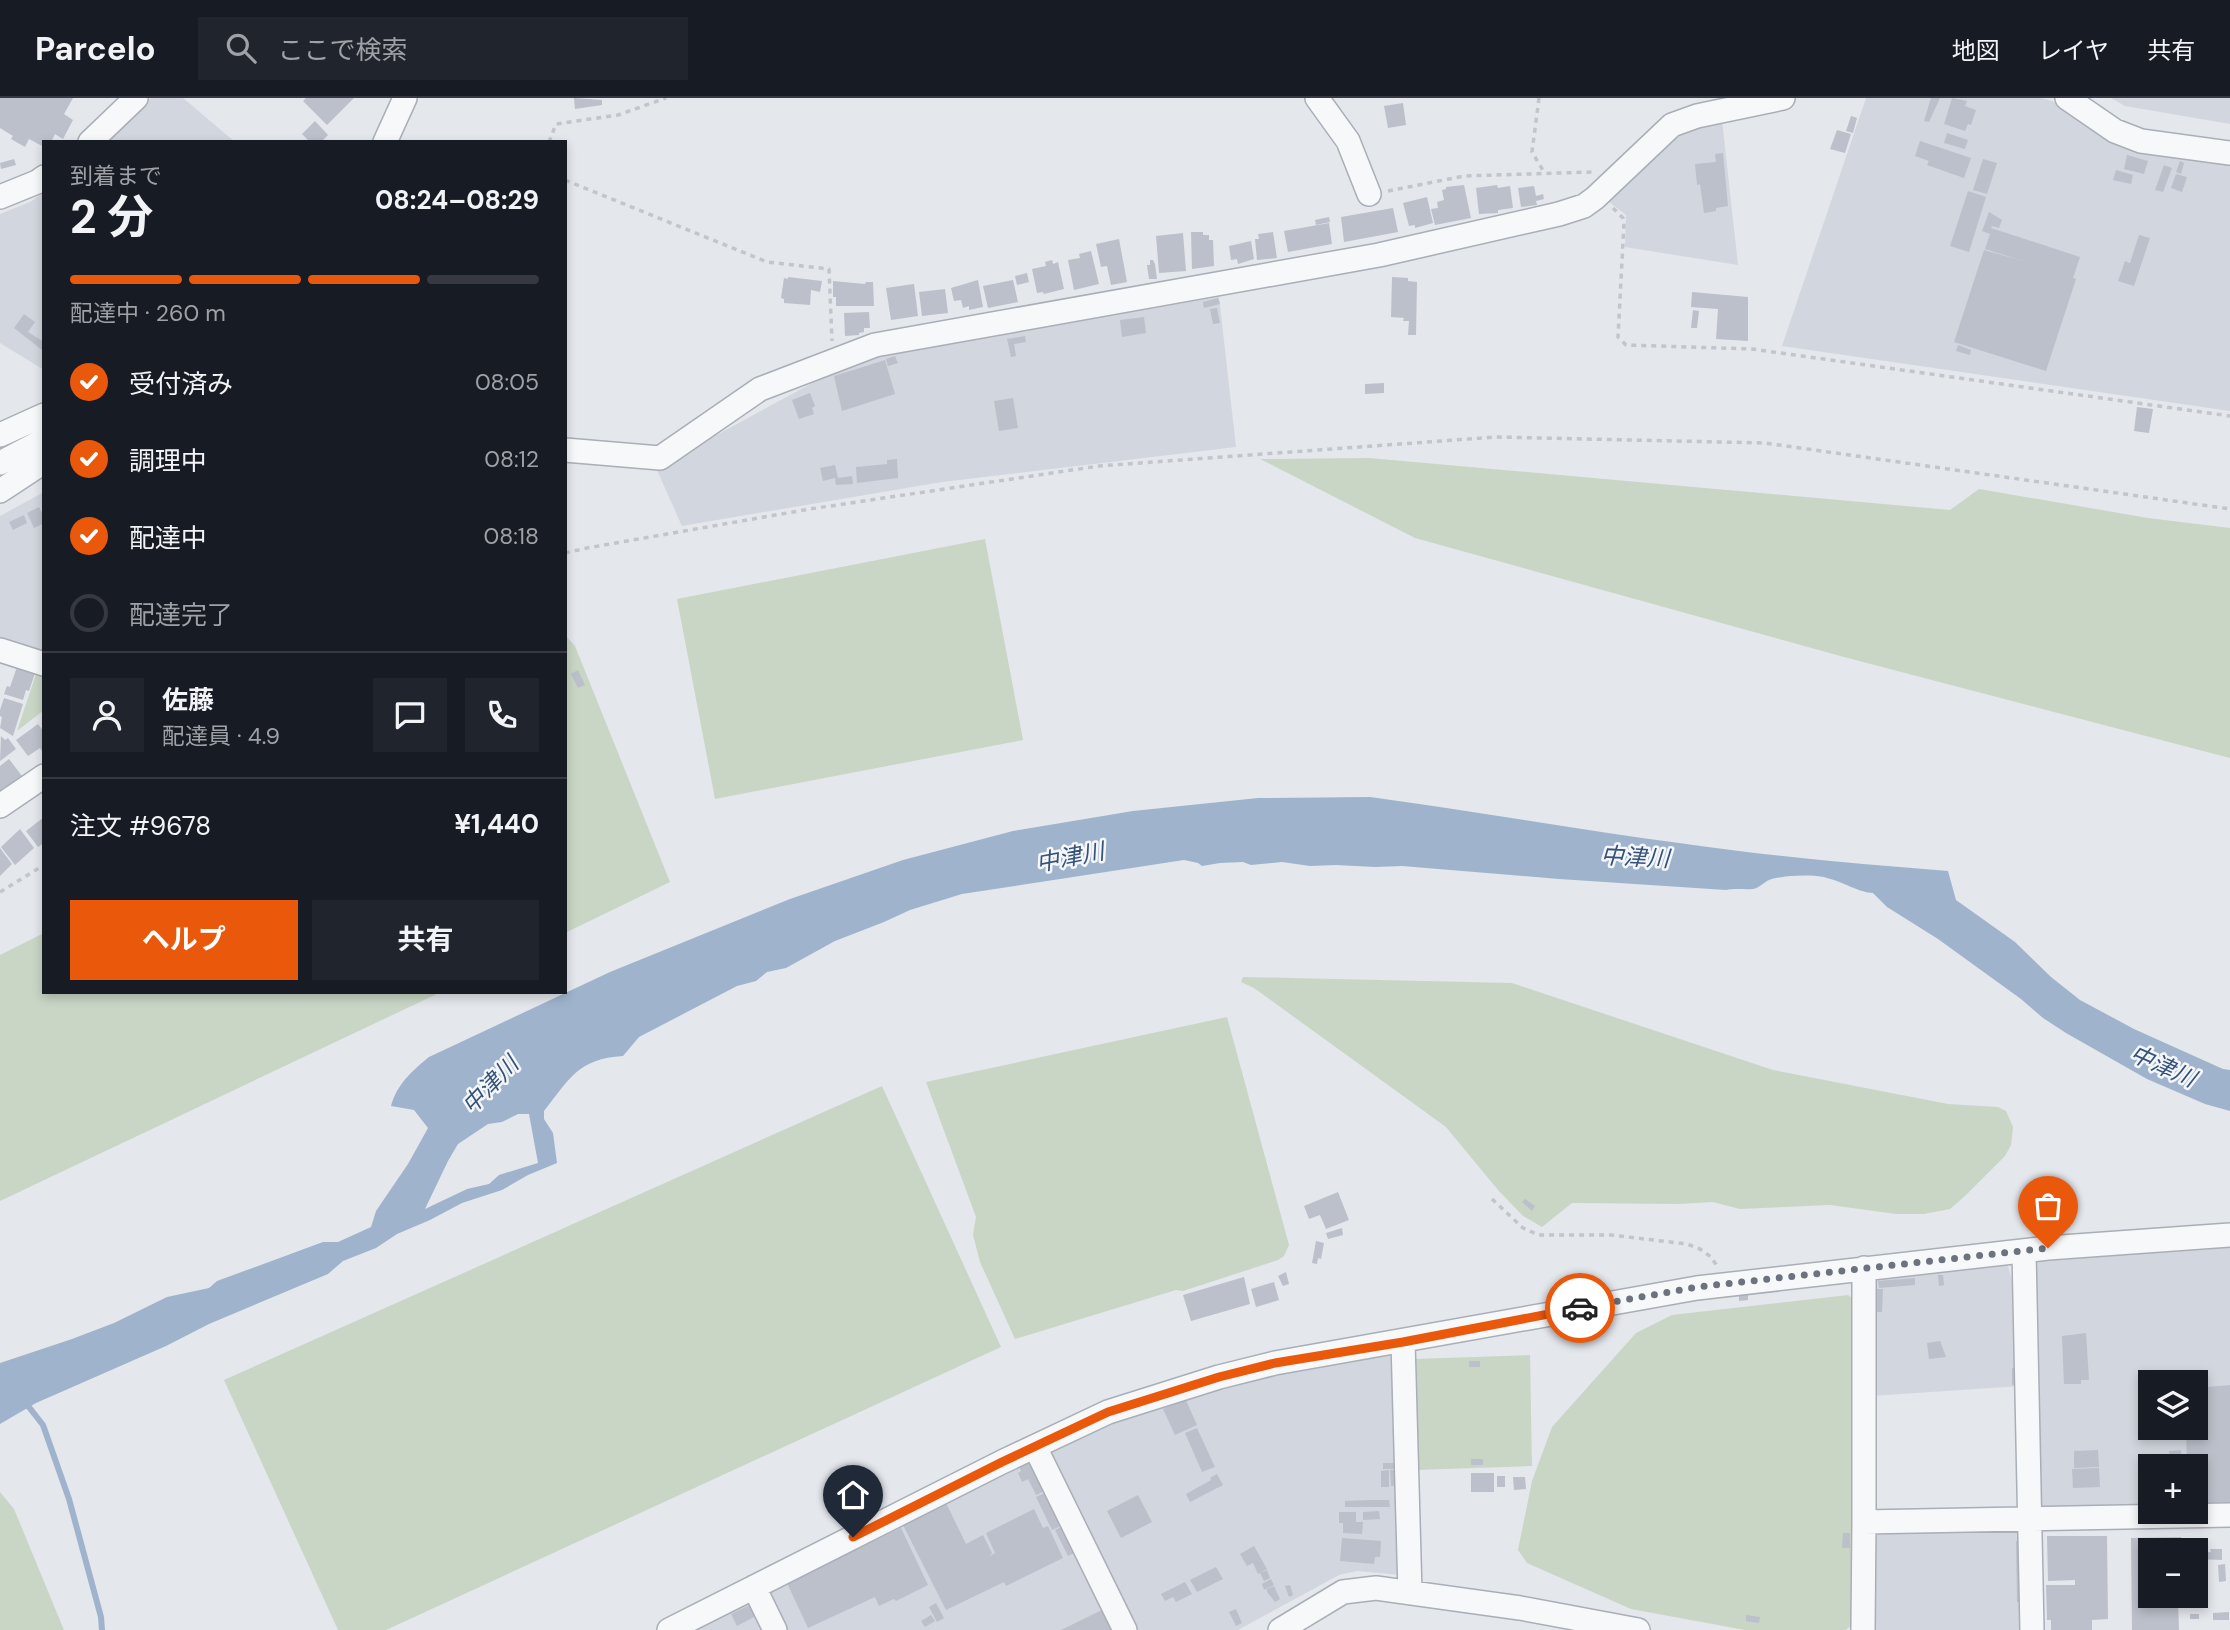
<!DOCTYPE html>
<html lang="ja">
<meta charset="utf-8">
<style>
body{margin:0;font-family:"DM Sans","Noto Sans JP",sans-serif;background:#20242c;color:#f1f3f6;height:100vh;display:flex;flex-direction:column;font-size:26px;white-space:nowrap}
*{box-sizing:border-box;margin:0}
p{font-size:23px;color:#9ea1a6}
.icon{flex:none;width:38px;height:38px;fill:none;stroke:currentColor;stroke-width:2;stroke-linecap:round;stroke-linejoin:round}
.map{position:relative;flex:1;overflow:hidden}
.panel{position:absolute;left:42px;top:42px;width:525px;height:854px;display:flex;flex-direction:column;background:#171b24;border-radius:0px;box-shadow:0 4px 10px #0003}
.panel>*{flex:none}
.controls{position:absolute;left:2138px;top:1272px;display:grid;gap:14px}
.controls a{display:grid;place-items:center;width:70px;height:70px;border-radius:0px;background:#171b24;box-shadow:0 4px 10px #0003;font-size:35px}
.pin{position:absolute;display:grid;place-items:center;width:60px;height:60px;color:#fff;margin:-72px -30px;border-radius:50% 50% 50% 0;rotate:-45deg;box-shadow:0 0 7px #0007}
.pin .icon{rotate:45deg}
.courier{position:absolute;display:grid;place-items:center;width:70px;height:70px;margin:-35px;border:5px solid #ea580c;border-radius:50%;background:#fff;color:#222;box-shadow:0 2px 9px #0007}
.headline em{font-style:normal;font-weight:700}
.headline div{display:flex;flex-direction:column-reverse}
.headline{display:flex;align-items:center;justify-content:space-between;height:119px;padding:0 28px}
h1{font-size:46px;font-weight:700;line-height:52px}
.bar{display:grid;grid-template-columns:repeat(4,1fr);gap:10px 7px;align-content:center;height:84px;padding:0 28px}
.bar i{height:9px;border-radius:5px;background:#363941}
.bar .on{background:#ea580c}
.bar p{grid-column:span 4}
.line{display:flex;align-items:center;gap:18px;padding:0 28px;border-top:2px solid #363941}
.line div{flex:1}
.round{display:grid;place-items:center;flex:none;width:74px;height:74px;border-radius:0px;background:#20242c}
ol{padding:0 28px;list-style:none}
li{display:flex;align-items:center;gap:21px;height:77px}
li p{margin-inline-start:auto}
li .icon{padding:7px;border-radius:50%;background:#ea580c;color:#fff;stroke-width:4}
li:last-child{color:#9ea1a6}
li i{width:38px;height:38px;border:4px solid #363941;border-radius:50%}
.cta{display:flex;gap:14px;margin-top:auto;padding:14px 28px}
.cta a{flex:1;height:80px;border-radius:0px;background:#ea580c;color:#fff;font-size:28px;font-weight:700;line-height:80px;text-align:center}
.cta a+a{background:#20242c;color:#f1f3f6}
header{display:flex;align-items:center;gap:42px;box-sizing:border-box;height:98px;padding:0 35px;background:#171b24;border-bottom:2px solid #363941}
header strong{font-size:33px}
nav{display:flex;gap:38px;margin-inline-start:auto;font-size:24px}
.search{width:490px;height:63px;background:#20242c;display:flex;align-items:center;gap:18px;box-sizing:border-box;padding:0 24px;border-radius:0px;color:#9ea1a6;font-size:26px}
.map>svg:first-child{display:block}
</style>
<header>
<strong>Parcelo</strong>
<div class="search"><svg class="icon" aria-label="search" viewBox="0 0 24 24"><circle cx="10" cy="10" r="6"/><path d="M15 15l6 6"/></svg>ここで検索</div>
<nav><a>地図</a><a>レイヤ</a><a>共有</a></nav>
</header>
<div class="map">
<svg width="2230" height="1532" viewBox="0 0 2230 1532">
<rect width="100%" height="100%" fill="#e4e7ec"/>
<path fill="#d2d6de" fill-rule="evenodd" d="M151 0H183L235 44H107Z
M1866 0H2041L2052 3 2108 38 2230 65V313L1782 248Z
M2111 0H2230V26L2125 8Z
M1722 22 1738 167 1625 149 1626 117 1608 103 1656 52 1692 28Z
M44 95V272L0 245V116L30 104Z
M1219 199 1236 349 942 384 682 428 656 370 816 283 875 258Z
M44 394V558L0 542V418Z
M2230 1144V1408H2196V1368H2151V1410L2034 1413 2035 1162ZM2151 1284H2196V1330H2151Z
M2006 1160 2020 1214 2021 1288 1871 1298 1870 1184 1877 1176Z
M1391 1254 1396 1260 1401 1477 1357 1473 1339 1477 1238 1532H1134L1049 1362 1051 1350 1092 1329 1219 1284Z
M1029 1362 1120 1532H780L767 1491Z
M2019 1426 2029 1532H1872L1875 1429Z
M744 1503 753 1506 766 1532H689Z"/>
<path fill="#c9d6c5" d="M1369 360 1950 412 1979 391 2148 420 2230 430V660L1844 559 1415 440 1260 361Z
M985 441 1023 642 715 701 677 501Z
M565 537 575 548 670 784 565 835Z
M38 570 44 572V612L17 633Z
M44 835V894H441L0 1103V857Z
M1243 879 1512 885 1773 972 1948 1006 1998 1009 2006 1013 2013 1029 2011 1047 2005 1058 1966 1097 1950 1111 1924 1116H1896L1830 1107 1740 1111 1713 1104 1679 1106 1572 1105 1542 1129 1523 1118 1498 1092 1446 1029 1254 890 1241 884Z
M1227 919 1289 1147 1284 1158 1278 1162 1183 1193 1176 1192 1015 1241 980 1164 973 1137 976 1119 926 984Z
M882 988 1001 1249 386 1532H338L224 1282Z
M1848 1197 1855 1202 1853 1526 1846 1532H1745L1631 1511 1527 1465 1518 1452 1532 1383 1552 1329 1636 1235 1672 1217Z
M1530 1257 1532 1368 1416 1372 1414 1261Z
M0 1394 14 1411 64 1532H0Z"/>
<path fill="#9fb4cc" fill-rule="evenodd" d="M1370 699C1473 713 1576 731 1679 745 1768 758 1859 766 1948 773L1956 802 2015 844 2051 879 2080 902 2134 931 2223 971 2230 972V1013L2205 1006 2147 981 2066 935 2043 920 2021 901 1938 841 1887 809 1873 795C1860 795 1841 783 1827 780 1814 776 1779 777 1767 783 1762 786 1759 790 1753 791 1744 792 1736 790 1726 792L1559 781 1402 768 1375 769 1336 767 1310 768 1282 764 1251 767 1243 764 1220 765 1202 768 1198 765 1184 762 962 796 910 812 884 824 835 843 786 870 767 874 756 883 737 888 639 939 623 958C578 961 570 980 544 1013V1021L553 1035 557 1065 528 1077 502 1092 462 1105 430 1122 397 1136 376 1150 343 1163 328 1176 209 1226 166 1248 36 1305 0 1326V1265L72 1241 114 1225 167 1199 209 1190 217 1183 323 1144H338L371 1129 376 1113 408 1066 428 1030 414 1012 391 1008C397 986 412 973 429 959L610 874 790 801 903 762 1013 733 1133 713 1258 700ZM518 1016H529L538 1065 499 1077 489 1086 467 1091 425 1111 448 1063 458 1046 488 1026 502 1024Z"/>
<g fill="none" stroke-linecap="round" stroke-linejoin="round">
<path stroke="#9fb4cc" stroke-width="6" d="M25 1304 43 1327 69 1401 101 1519 102 1532"/>
</g>
<path fill="#bbc0ca" d="M0 0H73L64 16 73 22 63 41 55 36 51 44H44V49L29 41 25 49 11 41 13 38 0 30Z
M306 0H354L327 27 303 3Z
M574 0 602 2V7L575 11Z
M1931 0H1940L1929 24 1924 23Z
M1952 0 1967 3 1965 8 1976 12 1971 27 1968 26 1965 33 1944 26Z
M1403 5 1406 27 1388 30 1384 8Z
M1851 18 1857 20 1853 35 1846 33Z
M315 23 328 37 321 44H310L302 36Z
M1837 32 1851 36 1845 55 1830 51Z
M1947 35 1968 42 1965 51 1944 45Z
M1920 43 1971 60 1964 80 1927 67 1929 63 1915 58Z
M1723 55 1728 108 1716 110V113L1704 115 1700 86 1697 87 1695 66 1716 64 1715 56Z
M2127 57 2148 63 2144 76 2124 71Z
M14 61 16 67 1 71 0 65Z
M1983 61 1997 65 1987 96 1973 92Z
M2180 63 2184 65 2181 76 2176 74Z
M2164 67 2172 70 2163 94 2155 92Z
M2116 72 2133 77 2131 86 2113 82Z
M2176 76 2187 79 2182 94 2171 90Z
M1464 87 1471 120 1435 127 1431 111 1438 110 1437 104 1444 102 1442 92 1446 91V89Z
M1497 87 1498 90 1510 88 1513 110 1498 112V115L1479 116 1476 90Z
M1534 88 1536 98 1543 96 1544 101 1536 103 1537 107 1521 109 1518 90Z
M1968 93 1986 99 1969 154 1950 148Z
M1427 99 1433 125 1415 130V127L1409 128 1403 105Z
M1393 110 1398 134 1344 144 1341 119Z
M1989 114 2002 122 1999 130 1992 128 1991 130 2080 159 2073 180 2076 181 2046 273 1954 244 1984 152 2023 163 1985 151 1990 136 1982 133Z
M1329 119 1330 124 1316 127 1315 122Z
M1329 125 1332 146 1288 154 1284 133Z
M1191 134H1203V137H1209V142H1213L1214 168 1192 171Z
M1273 134 1277 160 1257 162 1255 141H1259L1258 136Z
M1183 135 1186 173 1159 175 1156 138Z
M2139 137 2150 140 2134 188 2118 183 2125 163 2130 165Z
M1119 141 1127 184 1111 187 1107 168 1101 169 1096 146Z
M1251 143 1254 161 1238 166 1237 161 1231 162 1229 148Z
M1091 153 1099 186 1074 192 1068 162 1080 160 1079 156Z
M1052 162 1053 166 1058 164 1064 191 1044 196 1043 194 1037 195 1032 171 1046 168 1045 164Z
M1150 162H1153L1155 166 1157 181H1149L1147 167H1150Z
M1027 175 1029 184 1017 187 1015 178Z
M788 179 822 183 820 194 811 192 810 207 784 205V201L781 200 784 180 788 181Z
M1392 179 1408 180V183L1417 184 1416 237H1408L1409 223H1403L1404 220 1391 219Z
M978 182 983 209 969 212V208L963 210 961 202 954 203 951 190Z
M1013 182 1018 204 988 210 983 188Z
M833 183 865 186 866 184H873L874 208H836V199H833Z
M914 186 918 218 891 222 886 190Z
M945 191 948 215 922 218 919 194Z
M1692 194 1748 199V243L1716 241 1718 211 1691 209Z
M1218 200 1220 206 1204 210 1203 204Z
M1217 210 1220 225 1213 226 1210 211Z
M1693 212 1699 213 1697 230H1691Z
M869 214 870 230H864V234L859 235V237L845 238 844 215Z
M24 216 35 224 28 234 44 244 42 252 14 230Z
M1144 219 1146 235 1122 239 1120 222Z
M1025 238 1026 244 1014 246 1016 258 1011 259 1007 241Z
M1958 247 1971 252 1970 257 1956 253Z
M895 258 898 265 888 268 886 261Z
M885 262 895 296 842 313 834 278Z
M1384 285V295L1365 296V286Z
M810 295 815 308 812 310 814 316 799 321 792 302Z
M1013 300 1018 330 999 333 994 303Z
M2137 309 2153 311 2149 335 2134 333Z
M897 361 898 380 857 385 856 369 887 366V362Z
M835 367 838 380 852 378 853 386 836 387 835 380 823 383 820 370Z
M39 409 44 419V425L34 430 27 415Z
M24 417 27 425 13 432 9 424Z
M18 566 36 572 29 593 26 592 23 602 4 596 7 588 10 589Z
M578 572 585 587 578 590 571 576Z
M4 600 23 606 13 638 0 630 2 619 0 618V612Z
M38 626 44 634V656L40 650 28 658 16 642Z
M1 638 5 642 8 640 16 651 0 663Z
M9 661 22 678 7 691 5 689 0 693V668Z
M44 719V745L38 749 26 733Z
M20 731 34 750 15 767 1 749Z
M0 750 12 766 0 778Z
M1338 1094 1349 1122 1326 1131 1320 1117 1309 1121 1304 1108Z
M1525 1101 1535 1108 1532 1113 1522 1104Z
M1342 1130 1343 1137 1328 1141 1326 1135Z
M1316 1143 1324 1145 1321 1161 1318 1160 1317 1166 1312 1165Z
M1286 1174 1289 1186 1283 1188 1278 1178Z
M1938 1177H1943L1944 1187 1939 1188Z
M1244 1179 1250 1206 1191 1223 1183 1197Z
M1915 1180V1187L1879 1190 1878 1183Z
M1274 1184 1279 1202 1256 1209 1251 1191Z
M1873 1191H1883L1882 1214H1873Z
M1748 1197V1202L1739 1203V1198Z
M2086 1235 2089 1282H2081V1286H2064L2062 1238Z
M1940 1243 1946 1259 1929 1261 1927 1245Z
M1469 1263H1480V1269H1469Z
M2012 1270H2018V1287H2012Z
M2230 1287V1404L2196 1405V1368H2187L2186 1330H2196V1290Z
M1185 1300 1197 1327 1175 1337 1163 1311Z
M2150 1306 2151 1324H2142V1307Z
M1197 1330 1215 1369 1202 1374 1185 1335Z
M2098 1352 2099 1369 2074 1370V1353Z
M2181 1352 2182 1368H2170L2169 1353Z
M1471 1361H1483V1367H1471Z
M1029 1363 1034 1366 1047 1392 1036 1397 1028 1381 1022 1384 1018 1375 1021 1373 1019 1368Z
M1383 1365H1396V1371H1383Z
M2099 1370 2100 1389 2073 1390 2072 1371Z
M1389 1372V1389H1381V1373Z
M1390 1372H1395L1396 1388H1391Z
M1471 1375H1494V1394H1471Z
M1217 1376 1223 1387 1190 1404 1186 1396 1211 1382 1210 1380Z
M1497 1378H1505V1389H1497Z
M1513 1379H1525L1526 1391 1514 1392Z
M1049 1393 1065 1426 1052 1432 1036 1399Z
M1138 1397 1152 1424 1121 1440 1107 1413Z
M1371 1402H1389L1390 1409H1345V1403Z
M946 1405 966 1446 983 1437 992 1455 990 1458 995 1455 986 1435 1034 1411 1043 1430 1048 1428 1063 1460 1006 1488 1004 1484 946 1512 903 1427Z
M1379 1413 1380 1421 1363 1422V1414Z
M1339 1414H1356V1424H1363L1362 1436 1343 1435V1425H1339Z
M1067 1426 1080 1452 1068 1458 1055 1432Z
M901 1430 928 1487 896 1503 894 1501 879 1508 875 1499 808 1530 787 1485Z
M1843 1435H1850V1450H1842Z
M2047 1438H2107L2108 1521 2092 1522V1532H2051V1522H2047L2046 1487H2075V1482L2048 1483Z
M2181 1439V1452H2151V1498H2182V1504H2178L2179 1532H2132L2131 1440Z
M1342 1440 1381 1443 1380 1459H1375L1374 1466 1340 1463Z
M2016 1443H2022L2023 1504H2017Z
M1254 1448 1267 1471 1258 1476 1253 1465 1247 1468 1240 1456Z
M2210 1451H2222V1462L2196 1461V1455L2211 1454Z
M2225 1466 2226 1483 2219 1484 2218 1467Z
M1216 1469 1223 1481 1197 1494 1190 1482Z
M1267 1472 1270 1480 1264 1483 1260 1475Z
M1271 1481 1274 1487 1264 1492 1262 1486Z
M1185 1484 1192 1496 1176 1504 1173 1499 1165 1503 1161 1496Z
M1290 1487 1293 1497 1289 1499 1285 1488Z
M1274 1488 1280 1501 1275 1504 1267 1494V1491Z
M754 1505 756 1518 737 1528 731 1516Z
M936 1505 944 1520 937 1524 929 1509Z
M1106 1510 1117 1532H1061Z
M1236 1511 1242 1525 1236 1528 1229 1514Z
M2229 1514V1522H2213V1515Z
M2190 1516H2199V1521H2190Z
M931 1517 935 1523 925 1529 921 1523Z
M1746 1517 1760 1519 1759 1525 1746 1523Z"/>
<g fill="none" stroke-linecap="round" stroke-linejoin="round">
<defs>
<path id="minor" d="M1317 0 1348 43 1369 96
M2067 0 2115 33 2141 43 2230 55
M90 44 136 0
M385 44 405 0
M0 99 37 84 44 79
M0 337 44 317
M565 352 660 360 760 291 875 247 1379 157 1559 116 1584 108 1595 100 1672 27 1697 18 1783 0
M0 365 44 342
M0 393 44 364
M0 552 44 566
M0 708 44 678
M2024 1153 2032 1532
M1864 1170V1424L2230 1417
M1403 1243 1410 1495
M1035 1349 1125 1532
M754 1489 775 1532
M669 1532 1002 1364 1108 1314 1219 1279 1275 1265 1697 1190 2048 1150 2230 1137
M1280 1532 1343 1494 1376 1490 1520 1510 1638 1532
M1863 1532 1864 1424"/>
</defs>
<use href="#minor" stroke="#a9aeb7" stroke-width="26"/>
<path stroke="#c2c5cb" stroke-width="3.5" stroke-dasharray="5 5" stroke-linecap="butt" d="M1539 0 1532 54 1544 74
M549 44 556 26 618 17 666 0
M565 82 767 164 829 171 832 243
M1388 93 1464 78 1592 74
M1613 110 1623 120 1624 125 1618 239 1626 247 1752 251 2230 318
M565 455 587 450 810 411 1099 368 1496 339 1765 345 2230 411
M0 794 44 767
M1492 1101 1523 1130 1539 1137H1611L1687 1146 1700 1151 1711 1159 1717 1168"/>
<use href="#minor" stroke="#f7f8fa" stroke-width="23"/>
</g>
<g fill="none" stroke-linecap="round" stroke-linejoin="round">
<path stroke="#6c737f" stroke-width="7" stroke-dasharray="0 12.6" d="M1580 1210 1697 1189 2048 1150"/>
<path stroke="#ea580c" stroke-width="9" d="M853 1439 1002 1364 1108 1314 1219 1279 1275 1265 1403 1244 1580 1210"/>
</g>
<g text-anchor="middle" dominant-baseline="central" stroke-width="5" stroke-linejoin="round" paint-order="stroke">
<g font-size="23" font-style="italic" fill="#34527a" stroke="#f4f6f9">
<text transform="translate(1070 759) rotate(-11)">中津川</text>
<text transform="translate(1635 759) rotate(3)">中津川</text>
<text transform="translate(2163 968) rotate(24)">中津川</text>
<text transform="translate(490 987) rotate(-46)">中津川</text>
</g>
</g>
</svg>
<div class="controls">
<a><svg class="icon" aria-label="layers" viewBox="0 0 24 24"><path d="M12 4l9 5-9 5-9-5zM3 14l9 5 9-5"/></svg></a>
<a>+</a>
<a>−</a>
</div>
<div class="pin" style="left:2048px;top:1150px;background:#ea580c"><svg class="icon" aria-label="bag" viewBox="0 0 24 24"><path d="M5 8h14l-1 12H6zM9 8a3 3 0 0 1 6 0"/></svg></div>
<div class="pin" style="left:853px;top:1439px;background:#1f2937"><svg class="icon" aria-label="home" viewBox="0 0 24 24"><path d="M3 11l9-7 9 7M6 9v11h12V9"/></svg></div>
<div class="courier" style="left:1580px;top:1210px"><svg class="icon" aria-label="car" viewBox="0 0 24 24"><path d="M5 17H2v-5l4-1 3-4h7l3 4 3 1v5h-3M9 17h6M6 11h13"/><circle cx="7" cy="17" r="2"/><circle cx="17" cy="17" r="2"/></svg></div>
<section class="panel">
<div class="headline"><div><h1>2 分</h1><p>到着まで</p></div><em>08:24–08:29</em></div>
<div class="bar"><i class="on"></i><i class="on"></i><i class="on"></i><i></i><p>配達中 · 260 m</p></div>
<ol>
<li><svg class="icon" aria-label="check" viewBox="0 0 24 24"><path d="M5 12l5 5 9-10"/></svg>受付済み<p>08:05</p></li>
<li><svg class="icon" aria-label="check" viewBox="0 0 24 24"><path d="M5 12l5 5 9-10"/></svg>調理中<p>08:12</p></li>
<li><svg class="icon" aria-label="check" viewBox="0 0 24 24"><path d="M5 12l5 5 9-10"/></svg>配達中<p>08:18</p></li>
<li><i></i>配達完了</li>
</ol>
<div class="line" style="height:126px"><a class="round"><svg class="icon" aria-label="person" viewBox="0 0 24 24"><circle cx="12" cy="8" r="4"/><path d="M4 21q1-7 8-7t8 7"/></svg></a><div><b>佐藤</b><p>配達員 · 4.9</p></div><a class="round"><svg class="icon" aria-label="chat" viewBox="0 0 24 24"><path d="M4 5h16v11H9l-5 4z"/></svg></a><a class="round"><svg class="icon" aria-label="phone" viewBox="0 0 24 24"><path d="M5 4h4l2 5-3 2q2 4 5 5l2-3 5 2v4C11 20 4 13 5 4z"/></svg></a></div>
<div class="line" style="height:91px"><div>注文 #9678</div><b>¥1,440</b></div>
<div class="cta"><a>ヘルプ</a><a>共有</a></div>
</section>
</div>
